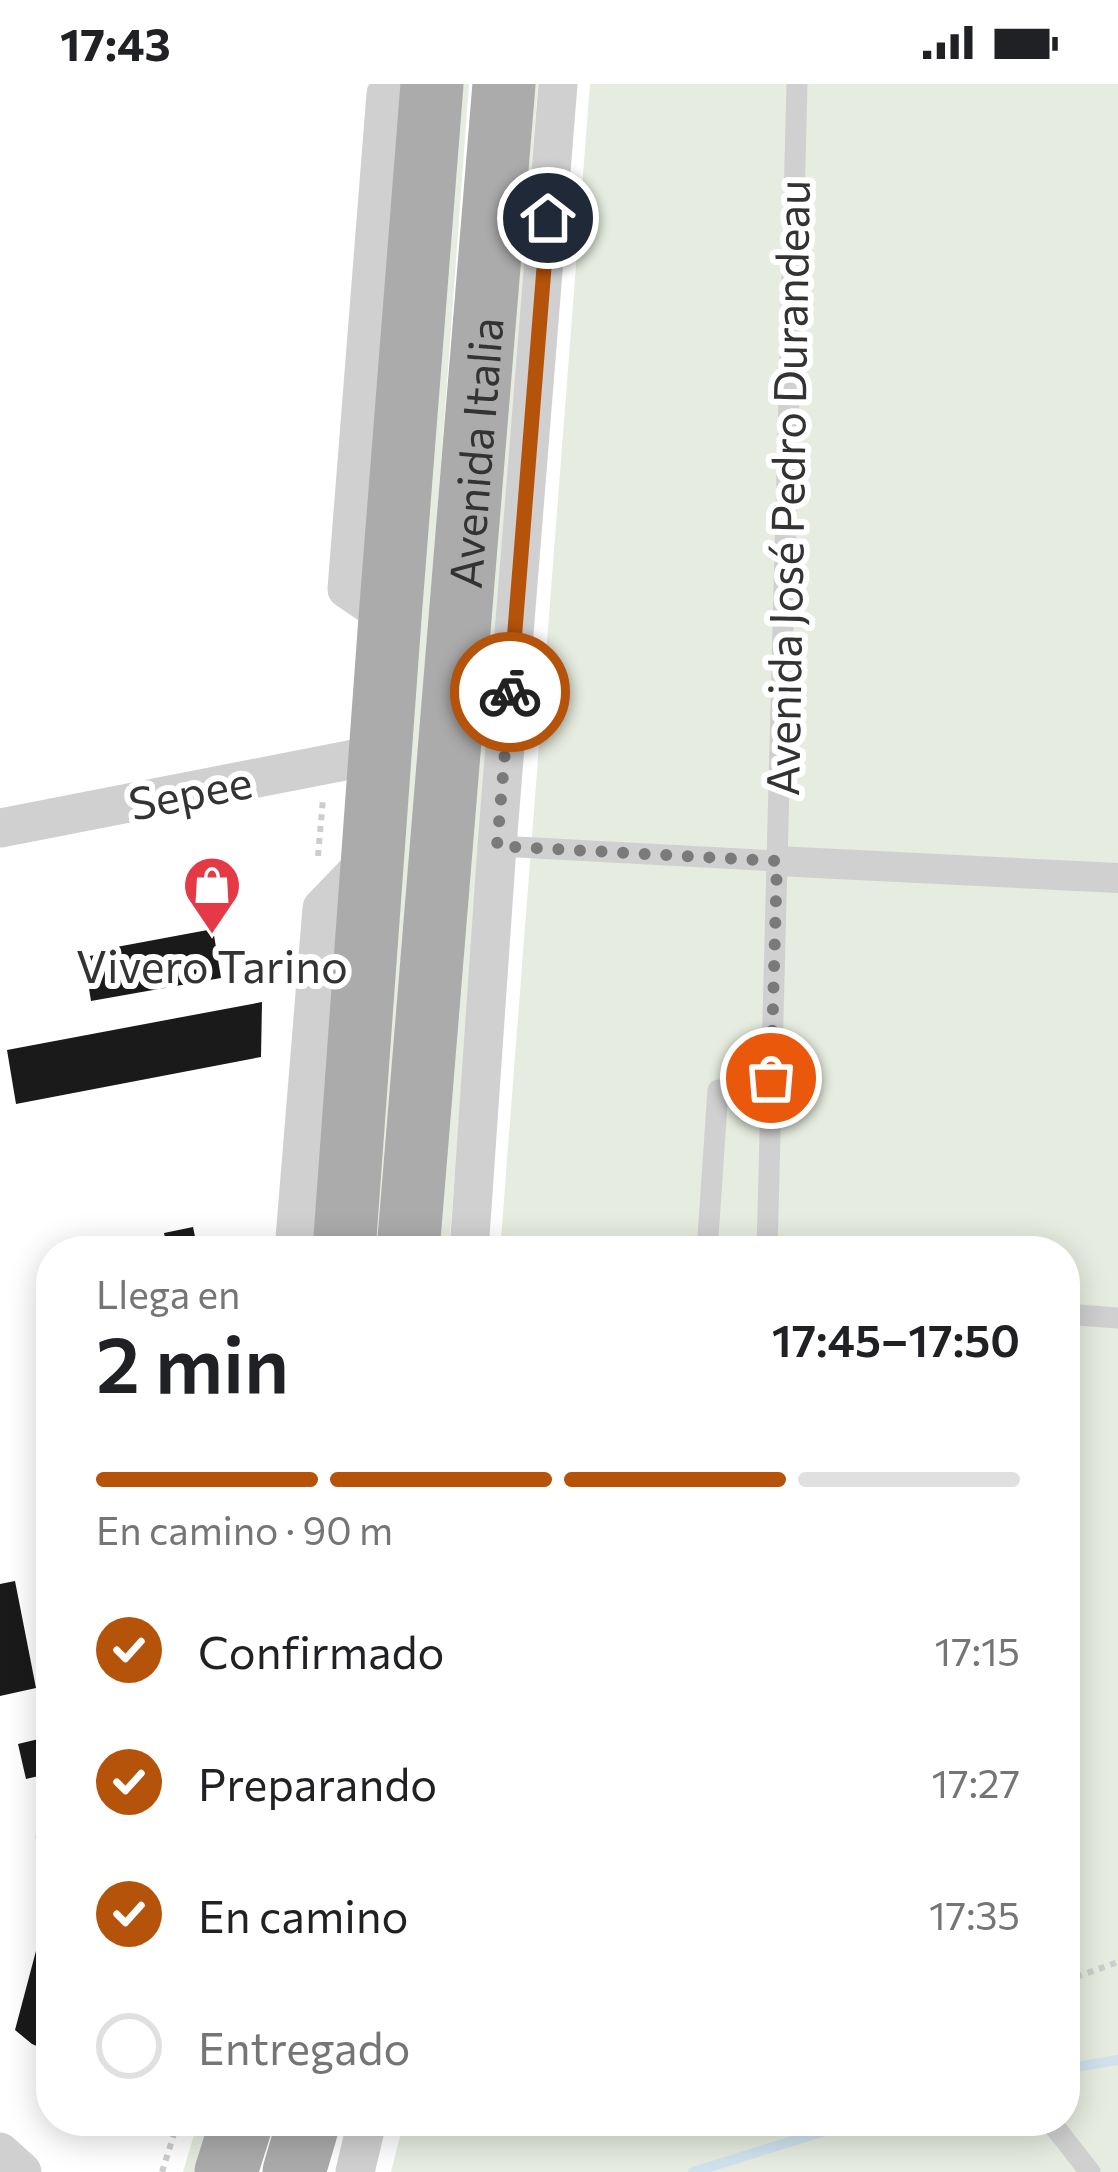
<!DOCTYPE html>
<html lang="es">
<meta charset="utf-8">
<style>
body{margin:0;font-family:Commissioner,sans-serif;background:#f2f2f2;color:#202124;height:100vh;display:flex;flex-direction:column;font-size:45px;white-space:nowrap}
*{box-sizing:border-box;margin:0}
p{font-size:39px;color:#757577}
.icon{flex:none;width:66px;height:66px;fill:none;stroke:currentColor;stroke-width:2;stroke-linecap:round;stroke-linejoin:round}
.map{position:relative;flex:1;overflow:hidden}
.sheet{position:absolute;left:36px;top:1152px;width:1044px;height:900px;display:flex;flex-direction:column;background:#fff;border-radius:48px;box-shadow:0 6px 30px #0003}
.sheet>*{flex:none}
.pin{position:absolute;display:grid;place-items:center;width:102px;height:102px;color:#fff;margin:-51px;border:6px solid #fff;border-radius:50%;box-shadow:0 3px 12px #0007}
.courier{position:absolute;display:grid;place-items:center;width:120px;height:120px;margin:-60px;border:9px solid #b45309;border-radius:50%;background:#fff;color:#222;box-shadow:0 3px 15px #0007}
.overview em{font-style:normal;font-weight:600}
.overview div{display:flex;flex-direction:column-reverse}
.overview{display:flex;align-items:center;justify-content:space-between;height:204px;padding:0 60px}
h1{font-size:78px;font-weight:600;line-height:90px}
.bar{display:grid;grid-template-columns:repeat(4,1fr);gap:18px 12px;align-content:center;height:144px;padding:0 60px}
.bar i{height:15px;border-radius:9px;background:#e0e0e0}
.bar .current{background:#b45309}
.bar p{grid-column:span 4}
ol{padding:0 60px;list-style:none}
li{display:flex;align-items:center;gap:36px;height:132px}
li p{margin-inline-start:auto}
li .icon{padding:12px;border-radius:50%;background:#b45309;color:#fff;stroke-width:4}
li:last-child{color:#757577}
li i{width:66px;height:66px;border:6px solid #e0e0e0;border-radius:50%}
.status{display:flex;justify-content:space-between;align-items:center;height:84px;padding:0 60px;background:#fff;direction:ltr}
.status svg{height:33px;fill:currentColor}
.map>svg:first-child{display:block}
</style>
<div class="status"><b>17:43</b><svg viewBox="0 0 49 12"><path d="M0 12V9h3v3zM5 12V6h3v6zM10 12V3h3v9zM15 12V0h3v12zM26 1h20v11H26zM47 4h2v5h-2z"/></svg></div>
<div class="map">
<svg width="1118" height="2088" viewBox="0 0 1118 2088">
<rect width="100%" height="100%" fill="#fff"/>
<path fill="#e6ecdf" d="M455 0H469L383 1167H370Z
M524 0H538L450 1152 446 1161 441 1163 437 1157Z
M590 0H1118V2088H391L404 2037H1065V1167H500Z
M198 2037H210L195 2088H183Z"/>
<g fill="none" stroke-linecap="round" stroke-linejoin="round">
<path stroke="#cfe2ee" stroke-width="10" d="M1065 1985 1118 1976
M693 2088 857 2037"/>
</g>
<path fill="#1a1a1a" d="M213 845 221 894 91 917 84 873 112 868 111 864Z
M262 918 261 973 16 1020 7 966Z
M193 1143 198 1167H168L164 1149Z
M51 1480V1519H49L41 1482Z
M15 1497 36 1604 0 1612V1500Z
M51 1567V1622H49L38 1570Z
M51 1652V1689L26 1695 18 1660Z
M51 1832V1968L32 1960 15 1946 45 1833Z"/>
<g fill="none" stroke-linecap="round" stroke-linejoin="round">
<path stroke="#cdcdcd" stroke-width="6" stroke-dasharray="6 6" stroke-linecap="butt" d="M318 772 323 714
M1065 1897 1118 1878
M162 2088 178 2037"/>
<path stroke="#d0d0d0" stroke-width="21" d="M497 762 777 777
M707 1167 718 1006
M767 1167 797 0
M1065 1230 1118 1234
M46 1753 51 1752
M1050 2037 1090 2088"/>
<path stroke="#d0d0d0" stroke-width="30" d="M777 777 1118 794"/>
<path stroke="#d0d0d0" stroke-width="39" d="M390 534 347 505 386 10 400 0
M0 744 380 670
M294 1167 322 824 373 771
M469 1167 497 762 558 0
M0 2068 22 2088
M355 2088 367 2037"/>
<g stroke="#ababab" stroke-width="63">
<path d="M344 1167 390 534 432 0"/>
<path id="s1" d="M408 1167 504 0"/>
<path d="M226 2088 242 2037"/>
<path d="M294 2088 309 2037"/>
</g>
</g>
<g fill="none" stroke-linecap="round" stroke-linejoin="round">
<path stroke="#7a7a7a" stroke-width="12" stroke-dasharray="0 21.6" d="M510 608 497 762 777 777 771 994"/>
<path stroke="#b45309" stroke-width="15" d="M510 608 548 134"/>
</g>
<defs>
<symbol id="shop-pin" viewBox="-11 -11 22 30"><path d="M0 17L-7.5 6A9.5 9.5 0 1 1 7.5 6Z" fill="#e63946" stroke="#fff"/><path d="M-5-2.5h2.3a2.7 3.5 0 0 1 5.4 0H5L5.5 6h-11ZM-1.5-2.5h3a1.5 2.3 0 0 0-3 0Z" fill="#fff"/></symbol>
</defs>
<g fill-rule="evenodd">
<use href="#shop-pin" x="179" y="768" width="66" height="90"/>
</g>
<g text-anchor="middle" dominant-baseline="central" stroke-width="12" stroke-linejoin="round" paint-order="stroke">
<g font-size="45" fill="#333" stroke="#fff">
<text stroke="none"><textPath href="#s1" startOffset="801">Avenida Italia</textPath></text>
<text transform="translate(786 404) rotate(-89)">Avenida José Pedro Durandeau</text>
<text transform="translate(190 707) rotate(-11)">Sepee</text>
</g>
<g font-size="45" fill="#333" stroke="#fff">
<text x="212" y="880">Vivero Tarino</text>
</g>
</g>
</svg>
<div class="pin" style="left:771px;top:994px;background:#ea580c"><svg class="icon" aria-label="bag" viewBox="0 0 24 24"><path d="M5 8h14l-1 12H6zM9 8a3 3 0 0 1 6 0"/></svg></div>
<div class="pin" style="left:548px;top:134px;background:#1f2937"><svg class="icon" aria-label="home" viewBox="0 0 24 24"><path d="M3 11l9-7 9 7M6 9v11h12V9"/></svg></div>
<div class="courier" style="left:510px;top:608px"><svg class="icon" aria-label="bike" viewBox="0 0 24 24"><circle cx="6" cy="16" r="4"/><circle cx="18" cy="16" r="4"/><path d="M6 16l4-8h5l3 8M10 8l3 8H6M13 5h3"/></svg></div>
<section class="sheet">
<div class="overview"><div><h1>2 min</h1><p>Llega en</p></div><em>17:45–17:50</em></div>
<div class="bar"><i class="current"></i><i class="current"></i><i class="current"></i><i></i><p>En camino · 90 m</p></div>
<ol>
<li><svg class="icon" aria-label="check" viewBox="0 0 24 24"><path d="M5 12l5 5 9-10"/></svg>Confirmado<p>17:15</p></li>
<li><svg class="icon" aria-label="check" viewBox="0 0 24 24"><path d="M5 12l5 5 9-10"/></svg>Preparando<p>17:27</p></li>
<li><svg class="icon" aria-label="check" viewBox="0 0 24 24"><path d="M5 12l5 5 9-10"/></svg>En camino<p>17:35</p></li>
<li><i></i>Entregado</li>
</ol>
</section>
</div>
